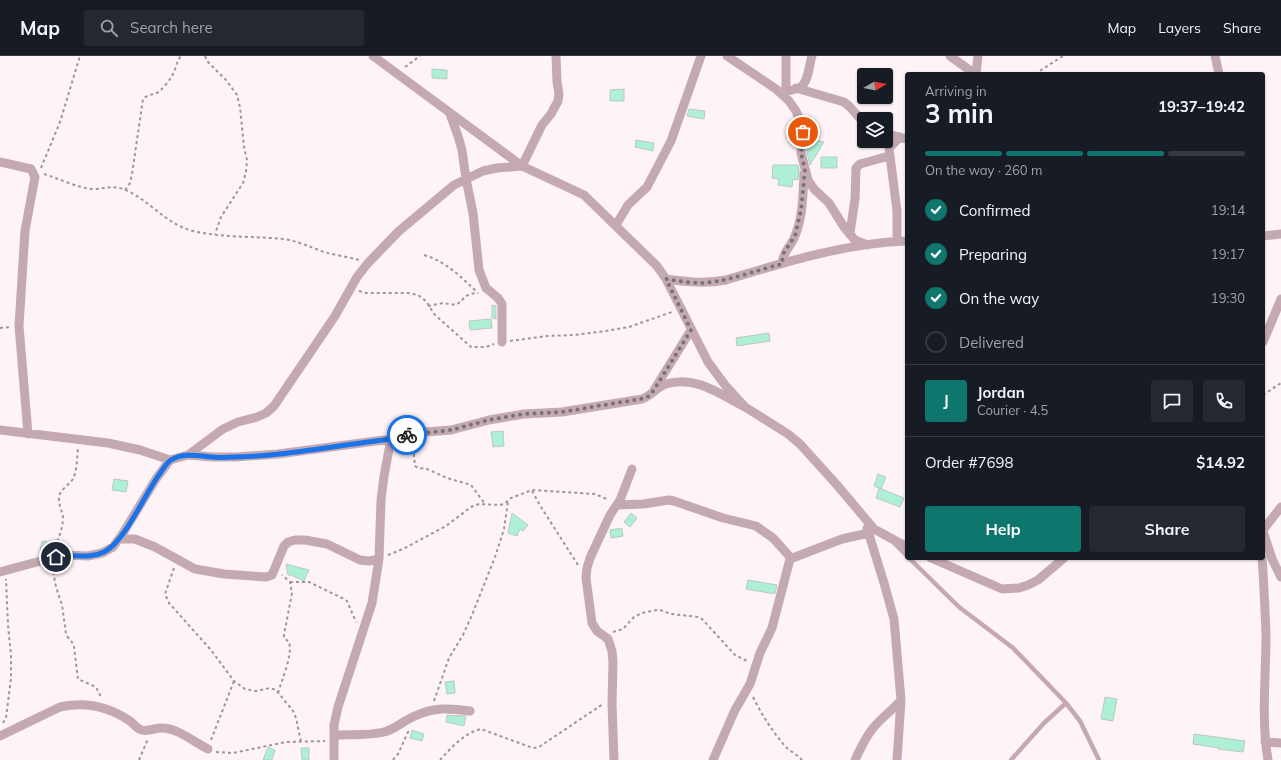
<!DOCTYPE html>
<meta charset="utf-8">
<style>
body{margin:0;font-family:Mulish,sans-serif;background:#242831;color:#f1f3f6;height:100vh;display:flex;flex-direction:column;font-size:15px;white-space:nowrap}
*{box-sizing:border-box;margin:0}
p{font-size:13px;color:#9ea1a6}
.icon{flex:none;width:22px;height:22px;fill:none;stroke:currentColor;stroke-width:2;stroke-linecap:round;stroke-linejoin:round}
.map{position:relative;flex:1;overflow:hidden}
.drawer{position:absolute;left:905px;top:16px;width:360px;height:488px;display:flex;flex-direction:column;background:#171b24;border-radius:4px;box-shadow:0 1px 3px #0004}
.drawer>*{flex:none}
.needle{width:26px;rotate:81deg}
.buttons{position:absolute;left:857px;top:12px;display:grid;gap:8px}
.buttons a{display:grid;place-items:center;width:36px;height:36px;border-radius:4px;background:#171b24;box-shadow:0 1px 3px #0004;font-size:20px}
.pin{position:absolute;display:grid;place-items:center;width:34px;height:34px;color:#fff;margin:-17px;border:2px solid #fff;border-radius:50%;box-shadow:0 1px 4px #0007}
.courier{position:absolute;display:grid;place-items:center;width:40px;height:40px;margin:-20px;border:3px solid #1a73e8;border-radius:50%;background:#fff;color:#222;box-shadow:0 1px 5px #0007}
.headline em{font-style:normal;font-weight:700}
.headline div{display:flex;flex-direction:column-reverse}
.headline{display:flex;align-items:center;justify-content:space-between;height:68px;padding:0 20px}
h1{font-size:26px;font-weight:700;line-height:30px}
.bar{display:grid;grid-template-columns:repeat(4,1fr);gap:6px 4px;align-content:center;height:48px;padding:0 20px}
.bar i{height:5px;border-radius:3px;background:#363941}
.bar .on{background:#0f766e}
.bar p{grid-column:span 4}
.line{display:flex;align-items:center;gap:10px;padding:0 20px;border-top:1px solid #363941}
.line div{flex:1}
.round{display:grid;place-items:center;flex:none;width:42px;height:42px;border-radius:4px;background:#242831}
ol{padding:0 20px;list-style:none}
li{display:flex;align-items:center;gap:12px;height:44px}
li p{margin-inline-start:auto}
li .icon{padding:4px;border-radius:50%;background:#0f766e;color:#fff;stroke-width:4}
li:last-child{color:#9ea1a6}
li i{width:22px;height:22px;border:2px solid #363941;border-radius:50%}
.action{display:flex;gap:8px;margin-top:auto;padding:8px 20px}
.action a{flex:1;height:46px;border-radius:4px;background:#0f766e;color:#fff;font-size:16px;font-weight:700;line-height:46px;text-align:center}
.action a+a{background:#242831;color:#f1f3f6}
header{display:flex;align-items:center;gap:24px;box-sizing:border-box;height:56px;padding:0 20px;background:#171b24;border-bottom:1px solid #363941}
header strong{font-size:19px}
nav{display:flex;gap:22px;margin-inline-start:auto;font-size:14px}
.search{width:280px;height:36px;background:#242831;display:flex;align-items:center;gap:10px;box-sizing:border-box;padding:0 14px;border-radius:4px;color:#9ea1a6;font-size:15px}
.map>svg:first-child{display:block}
</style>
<header>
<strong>Map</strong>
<div class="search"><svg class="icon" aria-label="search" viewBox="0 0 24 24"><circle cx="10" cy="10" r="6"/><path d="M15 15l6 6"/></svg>Search here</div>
<nav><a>Map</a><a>Layers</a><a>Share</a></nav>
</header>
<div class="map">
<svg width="1281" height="704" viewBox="0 0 1281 704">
<rect width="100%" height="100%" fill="#fef4f7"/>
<path fill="#adf0d6" stroke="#bec7c3" d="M432 13 447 14V23L432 22Z
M624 33V45H610V34Z
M689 53 705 55 704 63 687 60Z
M809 83 824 86 810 109 807 97Z
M636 84 654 87 653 95 635 91Z
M821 101H837V112H821Z
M773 109H798L799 114 798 124 793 123 792 131 778 129 779 123 772 122Z
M492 249 496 250V263L492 262Z
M491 263 492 272 470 274 469 265Z
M769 277 770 285 737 290 736 282Z
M503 375 504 390 493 391 491 376Z
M878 418 886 421 881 433 874 430Z
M114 423 128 425 126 436 112 434Z
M879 432 904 442 900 451 876 442Z
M512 457 528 469 523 475 520 473 517 480 508 477Z
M631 457 637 462 630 471 624 466Z
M622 472 623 480 611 482 610 474Z
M42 485 52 487 50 496 40 494Z
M286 508 309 514 304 525 291 519H288Z
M748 524 777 529 775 538 746 533Z
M454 625 455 637 447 638 445 626Z
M1105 641 1117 643 1113 665 1101 663Z
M447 659 466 660 464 670 446 666Z
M412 674 424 678 422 685 410 682Z
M1194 678 1245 685 1243 696 1218 693 1219 692 1193 688Z
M268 691 275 694 272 704H263Z
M301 692H309V704H302Z"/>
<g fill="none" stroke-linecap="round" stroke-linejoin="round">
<path stroke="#9c9698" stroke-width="2" stroke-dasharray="3 3" stroke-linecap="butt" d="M205 0 207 5 226 24 237 39 240 51 244 91 247 104 246 116 243 127 221 161 215 178
M405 11 420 0
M1035 18 1063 0
M41 112 60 66 80 0
M44 118C57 122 81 133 93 133 104 133 113 129 123 133 149 143 165 168 193 175 223 182 253 180 283 183 298 185 310 191 324 196 335 199 348 201 359 204
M125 134 130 127 132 118 143 43C148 38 155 39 160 35 164 31 169 25 172 20 176 13 176 6 181 0
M424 199C447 206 461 221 478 237
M359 235 366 237H408L418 239 426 245 434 258 471 291H486L494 288
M428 250 443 247 456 249C465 243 465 237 478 237
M0 272 11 271
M510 285 547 280 574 279 606 275 629 271 672 256
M1263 339 1281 327
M415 386 414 400 415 410 418 412 427 413 447 422 471 429 485 448
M532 435 541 451 578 509
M55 491C59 481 63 472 63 461 62 454 58 448 59 440 61 433 69 429 73 423 77 415 77 402 78 393
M388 499 403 493 446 470 471 451 479 448 500 449 504 448 511 442 532 434 595 438 609 444
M52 510 56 531 62 549 66 578C68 583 73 585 74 591L78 623 96 631 101 641
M174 512 165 538 169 547 211 594 234 625 245 633 256 635 270 632 276 634 293 655 296 662 301 686
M290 526H309L342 542 347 545 356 566
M613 576 623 573 634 561 642 557 656 554H660L671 558 698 561 702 563 735 599 749 606
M278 637C282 623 293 599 289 586L284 582V579L292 537 290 526 282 519
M753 641C762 659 772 675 785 690 789 695 797 698 802 704
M434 645 449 602 463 579 472 559 495 501 504 473 508 446
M3 667 6 662 11 622V600L8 569 6 523
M211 684 234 625
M216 696 233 697 286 686 325 685
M139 704 148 683
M393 704 398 698 409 674
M440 704C451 692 464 677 481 673L533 692 539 691 603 648"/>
<path stroke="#c5a9b1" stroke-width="4.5" d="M894 487 907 500
M909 502 959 551 1013 592 1066 647 1080 665 1099 704
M1011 704 1044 667 1066 647"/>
<path stroke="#c5a9b1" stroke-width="9" d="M373 0 522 110 584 139 657 210 666 223 708 306 725 329 745 351 788 378 800 388 837 429 874 473 907 491
M727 0 776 33 789 45 796 55 803 72 801 97 808 124 814 133 829 147 844 171 854 183 857 185 868 189
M786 0V35
M950 0 975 18
M1215 0 1219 18
M976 18 978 0
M796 32 844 46 850 51 864 67
M780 36C786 35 797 34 801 31 809 24 809 9 812 0
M450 58 458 80 462 94 466 123 473 157 479 214 486 232 498 242 502 248V286
M886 78 907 83
M0 106 31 113 35 121 25 175 19 270 28 378
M616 169 628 149 647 131 671 85 701 0
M850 177 855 143 856 112 860 108 889 100
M1263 180 1281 178
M897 185V155L889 92 900 81
M782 207C783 195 791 191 795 180 803 161 803 138 804 117
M666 223C688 226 705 228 726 224 785 206 846 187 907 185
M1263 286 1281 243
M654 334 691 274
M0 374 108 387 140 394 170 404 188 399 213 401H236L278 398 391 383 413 377 451 374 489 364 524 358 562 356 642 343C651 340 657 331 666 328 695 319 720 338 745 351
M188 399 223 373 238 366 257 361 266 357 274 350 335 260 357 221 368 207 399 175 454 129 483 115 497 112 522 110 542 69 551 58 558 45 559 38 557 26 556 0
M617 449 643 448 669 444 674 445 723 462 756 470 773 482 791 502
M867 472 884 527 894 563 901 644 897 704
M1263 474 1281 451
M1263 475 1272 503 1281 521
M119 483H135L155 491 195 513 224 518 266 521 272 519 284 490 288 486 295 484H305L327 488 360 504 369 505 379 503
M931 502 1002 533 1019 532 1028 529 1038 524 1064 502
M1262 502C1264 528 1265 553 1266 579 1266 620 1261 663 1268 704
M0 516 63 499 88 500 102 497 113 491 123 477 156 423 170 404
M334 679C350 678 369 680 384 676 396 673 404 664 415 660 433 651 451 652 470 655
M0 680 60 651C86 645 108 650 130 665 134 668 137 673 142 674 150 676 156 671 163 672 179 673 194 686 208 693
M1265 686 1281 687
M334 704V669L338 651 372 547 379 503 381 444 384 420 391 383
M614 704 612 648 613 606 612 595 608 583 597 575 592 567 586 522 587 512 590 502 610 459 620 444 632 413
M713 704 735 654 750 628 760 597 772 572 790 503 842 483 869 477
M855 704C861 692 865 681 874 671 882 661 893 654 901 644"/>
</g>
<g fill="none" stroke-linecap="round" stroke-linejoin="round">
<path stroke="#777274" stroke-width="4" stroke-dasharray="0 7.2" d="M407 379 451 374 489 364 524 358 562 356 646 342 652 337 691 274 666 223C678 225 691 227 703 227 730 225 756 214 782 208L783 198 795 180 801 154 805 114 801 97 803 76"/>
<path stroke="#1a73e8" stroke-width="5" d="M56 501C71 497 88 504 104 496 125 486 145 437 161 416 164 412 167 406 171 404 183 396 199 400 212 401 219 402 227 401 234 401 286 400 339 389 391 383L407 379"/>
</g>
</svg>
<div class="buttons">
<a><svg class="needle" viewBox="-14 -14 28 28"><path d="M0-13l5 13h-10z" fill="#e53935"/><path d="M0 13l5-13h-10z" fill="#9ea1a6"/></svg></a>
<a><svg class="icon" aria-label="layers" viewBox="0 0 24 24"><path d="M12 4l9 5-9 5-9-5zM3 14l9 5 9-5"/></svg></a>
</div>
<div class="pin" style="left:803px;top:76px;background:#ea580c"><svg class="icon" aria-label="bag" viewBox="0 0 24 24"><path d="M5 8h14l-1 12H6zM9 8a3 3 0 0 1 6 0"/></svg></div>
<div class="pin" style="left:56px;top:501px;background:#1f2937"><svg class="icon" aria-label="home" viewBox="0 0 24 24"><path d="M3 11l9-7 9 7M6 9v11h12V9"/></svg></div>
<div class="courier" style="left:407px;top:379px"><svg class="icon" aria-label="bike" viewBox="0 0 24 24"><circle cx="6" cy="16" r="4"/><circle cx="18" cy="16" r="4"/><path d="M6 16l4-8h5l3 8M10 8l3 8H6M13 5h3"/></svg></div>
<section class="drawer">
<div class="headline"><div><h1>3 min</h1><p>Arriving in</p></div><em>19:37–19:42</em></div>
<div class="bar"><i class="on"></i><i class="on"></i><i class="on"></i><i></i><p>On the way · 260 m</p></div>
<ol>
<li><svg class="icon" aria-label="check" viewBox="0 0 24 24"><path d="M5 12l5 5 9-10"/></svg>Confirmed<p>19:14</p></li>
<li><svg class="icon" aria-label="check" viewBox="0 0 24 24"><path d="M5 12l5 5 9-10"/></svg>Preparing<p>19:17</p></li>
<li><svg class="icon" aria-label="check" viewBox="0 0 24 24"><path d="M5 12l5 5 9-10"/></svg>On the way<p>19:30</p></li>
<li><i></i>Delivered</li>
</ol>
<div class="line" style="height:72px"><b class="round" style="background:#0f766e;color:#fff">J</b><div><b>Jordan</b><p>Courier · 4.5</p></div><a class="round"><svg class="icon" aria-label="chat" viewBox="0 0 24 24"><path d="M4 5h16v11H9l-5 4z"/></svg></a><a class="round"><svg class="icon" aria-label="phone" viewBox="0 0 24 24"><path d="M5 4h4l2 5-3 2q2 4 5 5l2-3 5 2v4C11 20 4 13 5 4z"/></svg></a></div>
<div class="line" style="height:52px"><div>Order #7698</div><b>$14.92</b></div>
<div class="action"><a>Help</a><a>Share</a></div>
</section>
</div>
